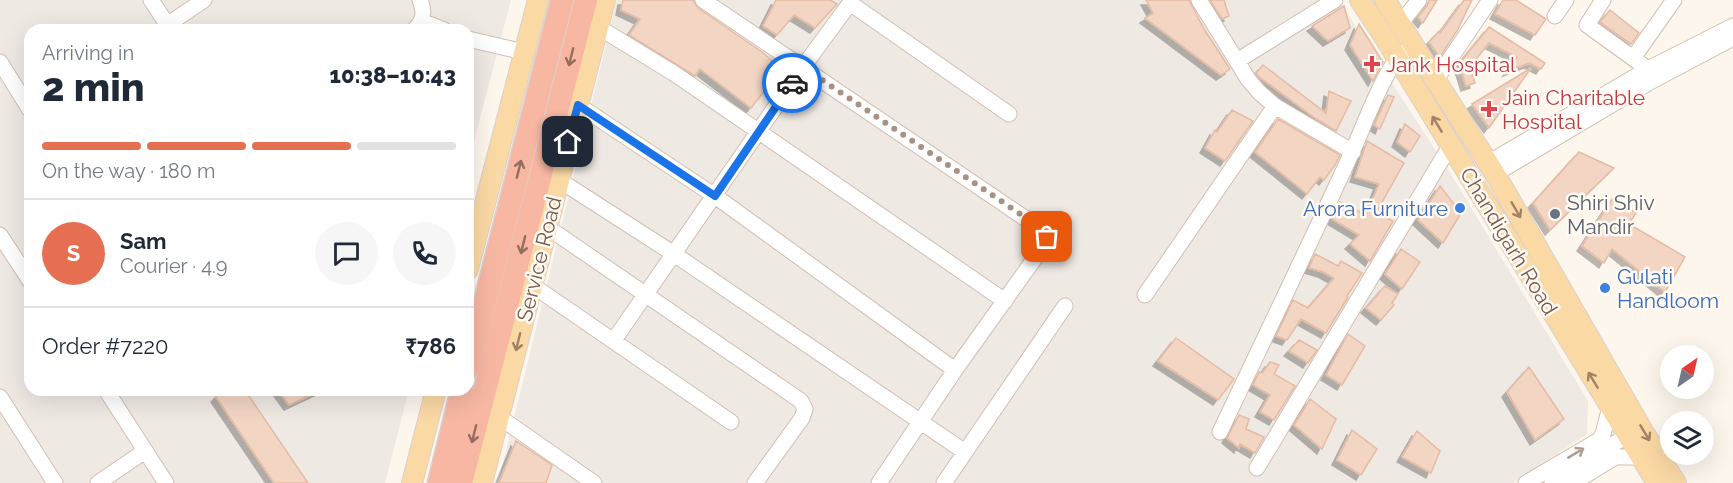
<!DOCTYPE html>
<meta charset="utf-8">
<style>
body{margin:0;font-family:Raleway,sans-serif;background:#f6f6f7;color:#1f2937;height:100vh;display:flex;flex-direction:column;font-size:22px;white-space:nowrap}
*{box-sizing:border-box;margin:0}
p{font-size:20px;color:#747a83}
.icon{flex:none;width:33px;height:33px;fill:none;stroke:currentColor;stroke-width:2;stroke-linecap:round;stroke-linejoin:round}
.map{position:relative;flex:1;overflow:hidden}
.panel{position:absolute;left:24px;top:24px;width:450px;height:372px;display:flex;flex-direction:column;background:#fff;border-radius:18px;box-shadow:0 6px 24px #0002}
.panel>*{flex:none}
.needle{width:39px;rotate:34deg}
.tools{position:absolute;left:1660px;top:345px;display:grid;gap:12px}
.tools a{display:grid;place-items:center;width:54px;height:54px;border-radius:50%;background:#fff;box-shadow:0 6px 24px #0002;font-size:30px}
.pin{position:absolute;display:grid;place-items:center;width:51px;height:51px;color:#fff;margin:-26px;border-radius:12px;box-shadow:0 3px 9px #0006}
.courier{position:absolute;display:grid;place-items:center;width:60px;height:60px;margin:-30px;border:4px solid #1a73e8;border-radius:50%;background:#fff;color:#222;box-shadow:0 2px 8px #0007}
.summary em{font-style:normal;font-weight:800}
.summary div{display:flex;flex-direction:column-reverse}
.summary{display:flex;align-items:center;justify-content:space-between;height:102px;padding:0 18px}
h1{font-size:39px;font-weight:800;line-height:45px}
.bar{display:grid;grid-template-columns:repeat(4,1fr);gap:9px 6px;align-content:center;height:72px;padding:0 18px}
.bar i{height:8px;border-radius:4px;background:#e0e1e3}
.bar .on{background:#e76f51}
.bar p{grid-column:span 4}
.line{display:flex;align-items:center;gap:15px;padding:0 18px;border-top:2px solid #e0e1e3}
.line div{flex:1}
.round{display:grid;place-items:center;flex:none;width:63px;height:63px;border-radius:32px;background:#f6f6f7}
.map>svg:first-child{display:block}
</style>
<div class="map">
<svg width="1733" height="483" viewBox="0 0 1733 483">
<defs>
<filter id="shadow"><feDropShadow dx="-5" dy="5" stdDeviation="0" flood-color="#0004"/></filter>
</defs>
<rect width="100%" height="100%" fill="#fdf6ec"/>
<path fill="#efe9e4" d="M0 0H511L468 164V30H30V390H409L385 483H0Z
M617 0H1339L1452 176 1588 401 1587 434 1513 483H498Z"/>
<path fill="#f3d5c3" stroke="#e6bba3" stroke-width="1.5" filter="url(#shadow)" d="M623 0H693L698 8 762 52 782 69 751 108 700 69 695 76 629 35 640 19 621 10Z
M776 0H830L837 4 815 28 794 15 777 35 763 26Z
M1146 0H1189L1204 29 1230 69 1221 75 1145 18 1153 13Z
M1210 0H1224L1229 16 1222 19Z
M1429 0H1437L1423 23 1418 17 1427 6Z
M1464 0H1472L1457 31 1440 57 1429 42 1439 31 1440 33Z
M1503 0H1516L1546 19 1535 35 1495 14Z
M1344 6 1350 28 1328 41 1312 26Z
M1610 10 1639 33 1631 44 1600 22Z
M1359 24 1383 62 1373 81 1350 45Z
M1489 27 1545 63 1541 69 1529 63 1508 71 1517 57 1489 43 1470 67 1475 83 1466 86 1459 64Z
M1263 65 1326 113 1329 91 1351 101 1336 131 1315 118 1258 76 1256 73Z
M1531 68 1489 128 1472 104Z
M1388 95 1394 97 1380 129 1374 125Z
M1232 110 1253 121 1225 161 1205 148 1215 130 1217 132Z
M1278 119 1340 155 1335 165 1324 180 1320 177 1307 194 1255 152Z
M1405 124 1420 136 1410 152 1397 142Z
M1367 141 1404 163 1376 213 1393 221 1370 261 1350 244 1359 235 1332 219 1340 202 1366 215 1379 184 1355 177Z
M1579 152 1614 168 1550 230 1533 203Z
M1440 186 1461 213 1443 243 1418 220Z
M1613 198 1636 213 1629 224 1685 257 1665 292 1612 249 1604 263 1582 246Z
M1401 249 1420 262 1402 289 1385 274Z
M1315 254 1338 266 1341 261 1362 273 1347 296 1348 297 1326 333 1301 319 1287 340 1276 336 1293 300 1308 308 1334 278 1323 272 1309 268Z
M1385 286 1398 294 1392 303 1394 305 1381 320 1366 308Z
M1348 334 1365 346 1342 385 1326 375Z
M1176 338 1234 379 1218 400 1158 361Z
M1299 340 1317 350 1308 363 1289 351Z
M1270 362 1279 365 1274 374 1295 386 1274 420 1260 412 1270 395 1253 385 1259 372 1262 373Z
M1529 367 1564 419 1535 440 1507 392Z
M223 390H245L308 483H274L216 397Z
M278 390H321L289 405Z
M1310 399 1336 419 1322 449 1294 425Z
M1239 415 1249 419 1246 429 1264 437 1255 453 1240 444 1239 448 1227 438Z
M1352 430 1377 449 1361 475 1337 460Z
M1417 431 1440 451 1431 473 1402 457Z
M516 441 552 465 546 483H499Z"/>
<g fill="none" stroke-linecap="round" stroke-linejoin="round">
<defs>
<path id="minor" d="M151 0 171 30
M1199 0 1248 79 1259 92 1275 106 1353 152
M1603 0 1587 25 1648 69
M1555 16 1566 0
M421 21 444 30
M1400 24 1419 0
M167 25 204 0
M598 27 675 74 1005 301
M414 30C424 21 425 12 420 0
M468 39 524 52
M1633 58 1674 0
M1237 61 1335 0
M0 62 30 110
M1435 81 1490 0
M578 105 715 196 955 370 1045 244 1048 238 1046 234 1038 227 703 0
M1488 163 1648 69 1733 26
M1495 174 1650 82 1733 38
M559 180 674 254 965 452
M547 227 801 401 805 409 802 418 755 483
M0 235 30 281
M532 285 731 422
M1145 295 1275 106
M614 340 803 67 850 3 1009 114
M106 390 166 483
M0 397 55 483
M499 417 594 483
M1220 432C1264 339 1309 246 1352 152 1364 126 1384 70 1403 52
M1257 468 1450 146
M98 483 145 451
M879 483 955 370
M944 483 1065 306
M1526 483 1599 440 1603 434 1610 407
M1552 483 1628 435
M1573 483 1615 457H1641"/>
<path id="major" d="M1360 0 1385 38 1657 483
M1385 0 1495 174 1644 433 1676 483
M468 269 538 0
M412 483 436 390
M482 483 605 0"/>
<path id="highway" d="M468 368 562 0
M439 483 462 390
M461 483 586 0"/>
</defs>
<use href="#minor" stroke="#d1beb0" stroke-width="17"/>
<use href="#major" stroke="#dad1cd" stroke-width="22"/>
<use href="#highway" stroke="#dad1cd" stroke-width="25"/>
<use href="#minor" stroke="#fff" stroke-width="15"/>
<use href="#major" stroke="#fbd9a5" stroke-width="20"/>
<use href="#highway" stroke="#f7b7a3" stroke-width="22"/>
</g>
<defs><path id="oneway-shaft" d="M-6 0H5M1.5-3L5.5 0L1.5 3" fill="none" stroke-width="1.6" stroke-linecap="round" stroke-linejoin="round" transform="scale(1.5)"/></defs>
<g stroke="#936e5e">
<use href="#oneway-shaft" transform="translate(571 57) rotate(104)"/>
<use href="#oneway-shaft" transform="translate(519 169) rotate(-76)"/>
<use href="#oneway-shaft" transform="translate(523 245) rotate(104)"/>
<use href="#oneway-shaft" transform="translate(474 434) rotate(104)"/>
</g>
<g stroke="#a18267">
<use href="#oneway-shaft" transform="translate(1437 124) rotate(-121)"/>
<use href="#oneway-shaft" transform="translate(1516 210) rotate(60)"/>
<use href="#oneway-shaft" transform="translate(518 342) rotate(104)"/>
<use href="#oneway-shaft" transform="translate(1593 380) rotate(-121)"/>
<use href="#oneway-shaft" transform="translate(1645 433) rotate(59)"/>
</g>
<use stroke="#af9d94" href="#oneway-shaft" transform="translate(1576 453) rotate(-31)"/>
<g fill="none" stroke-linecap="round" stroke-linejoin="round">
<path stroke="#a89285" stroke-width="6" stroke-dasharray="0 10.8" d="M792 83 803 67 1038 226 1047 237"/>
<path stroke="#1a73e8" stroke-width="8" d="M568 142 578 105 715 196 792 83"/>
</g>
<g fill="#e0444e" stroke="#fffaf3" stroke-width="2">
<path d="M1369 55h6v6h6v6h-6v6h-6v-6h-6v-6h6z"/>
<path d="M1486 100h6v6h6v6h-6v6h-6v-6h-6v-6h6z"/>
</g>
<g fill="#3f7fe0" stroke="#fffaf3" stroke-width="2">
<circle cx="1460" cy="208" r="6"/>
<circle cx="1605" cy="288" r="6"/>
</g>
<circle fill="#6b7280" stroke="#fffaf3" stroke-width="2" cx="1555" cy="214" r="6"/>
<g text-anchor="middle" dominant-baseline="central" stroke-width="5" stroke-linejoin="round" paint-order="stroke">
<g font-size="21" fill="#be3a42" stroke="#fffaf3" text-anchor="start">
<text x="1386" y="64">Jank Hospital</text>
<text x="1502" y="97">Jain Charitable<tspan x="1502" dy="24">Hospital</tspan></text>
</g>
<g font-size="21" fill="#5b616d" stroke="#fffaf3" text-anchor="start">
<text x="1567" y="202">Shiri Shiv<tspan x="1567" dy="24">Mandir</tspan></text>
</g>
<g font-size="21" fill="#366cbe" stroke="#fffaf3" text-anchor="end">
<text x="1448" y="208">Arora Furniture</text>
<text x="1617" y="276" text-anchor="start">Gulati<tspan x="1617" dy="24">Handloom</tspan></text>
</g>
<g font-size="21" fill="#7a5c4d" stroke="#fffaf3">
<text transform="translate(1509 241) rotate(59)">Chandigarh Road</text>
<text transform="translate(539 259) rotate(-76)">Service Road</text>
</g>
</g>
</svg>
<div class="tools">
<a><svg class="needle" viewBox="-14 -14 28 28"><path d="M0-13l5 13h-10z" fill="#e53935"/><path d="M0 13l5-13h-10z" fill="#747a83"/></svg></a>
<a><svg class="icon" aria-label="layers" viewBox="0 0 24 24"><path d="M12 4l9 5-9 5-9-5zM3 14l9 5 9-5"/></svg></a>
</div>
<div class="pin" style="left:1047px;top:237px;background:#ea580c"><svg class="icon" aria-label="bag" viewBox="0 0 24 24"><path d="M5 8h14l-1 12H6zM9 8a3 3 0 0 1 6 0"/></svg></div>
<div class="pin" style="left:568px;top:142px;background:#1f2937"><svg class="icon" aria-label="home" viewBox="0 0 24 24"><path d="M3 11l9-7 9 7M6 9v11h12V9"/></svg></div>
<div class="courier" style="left:792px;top:83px"><svg class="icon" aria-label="car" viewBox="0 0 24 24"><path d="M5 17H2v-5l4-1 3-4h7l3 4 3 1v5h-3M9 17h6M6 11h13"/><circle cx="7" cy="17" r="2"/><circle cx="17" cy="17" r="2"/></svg></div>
<section class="panel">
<div class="summary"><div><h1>2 min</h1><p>Arriving in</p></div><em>10:38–10:43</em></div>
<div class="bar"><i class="on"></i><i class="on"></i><i class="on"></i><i></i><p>On the way · 180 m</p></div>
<div class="line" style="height:108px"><b class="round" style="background:#e76f51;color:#fff">S</b><div><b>Sam</b><p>Courier · 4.9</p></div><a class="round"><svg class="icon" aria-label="chat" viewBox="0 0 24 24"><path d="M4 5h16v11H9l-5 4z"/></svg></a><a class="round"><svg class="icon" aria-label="phone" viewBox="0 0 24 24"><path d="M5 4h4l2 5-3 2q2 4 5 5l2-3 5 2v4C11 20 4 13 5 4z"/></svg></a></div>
<div class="line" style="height:78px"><div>Order #7220</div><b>₹786</b></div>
</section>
</div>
